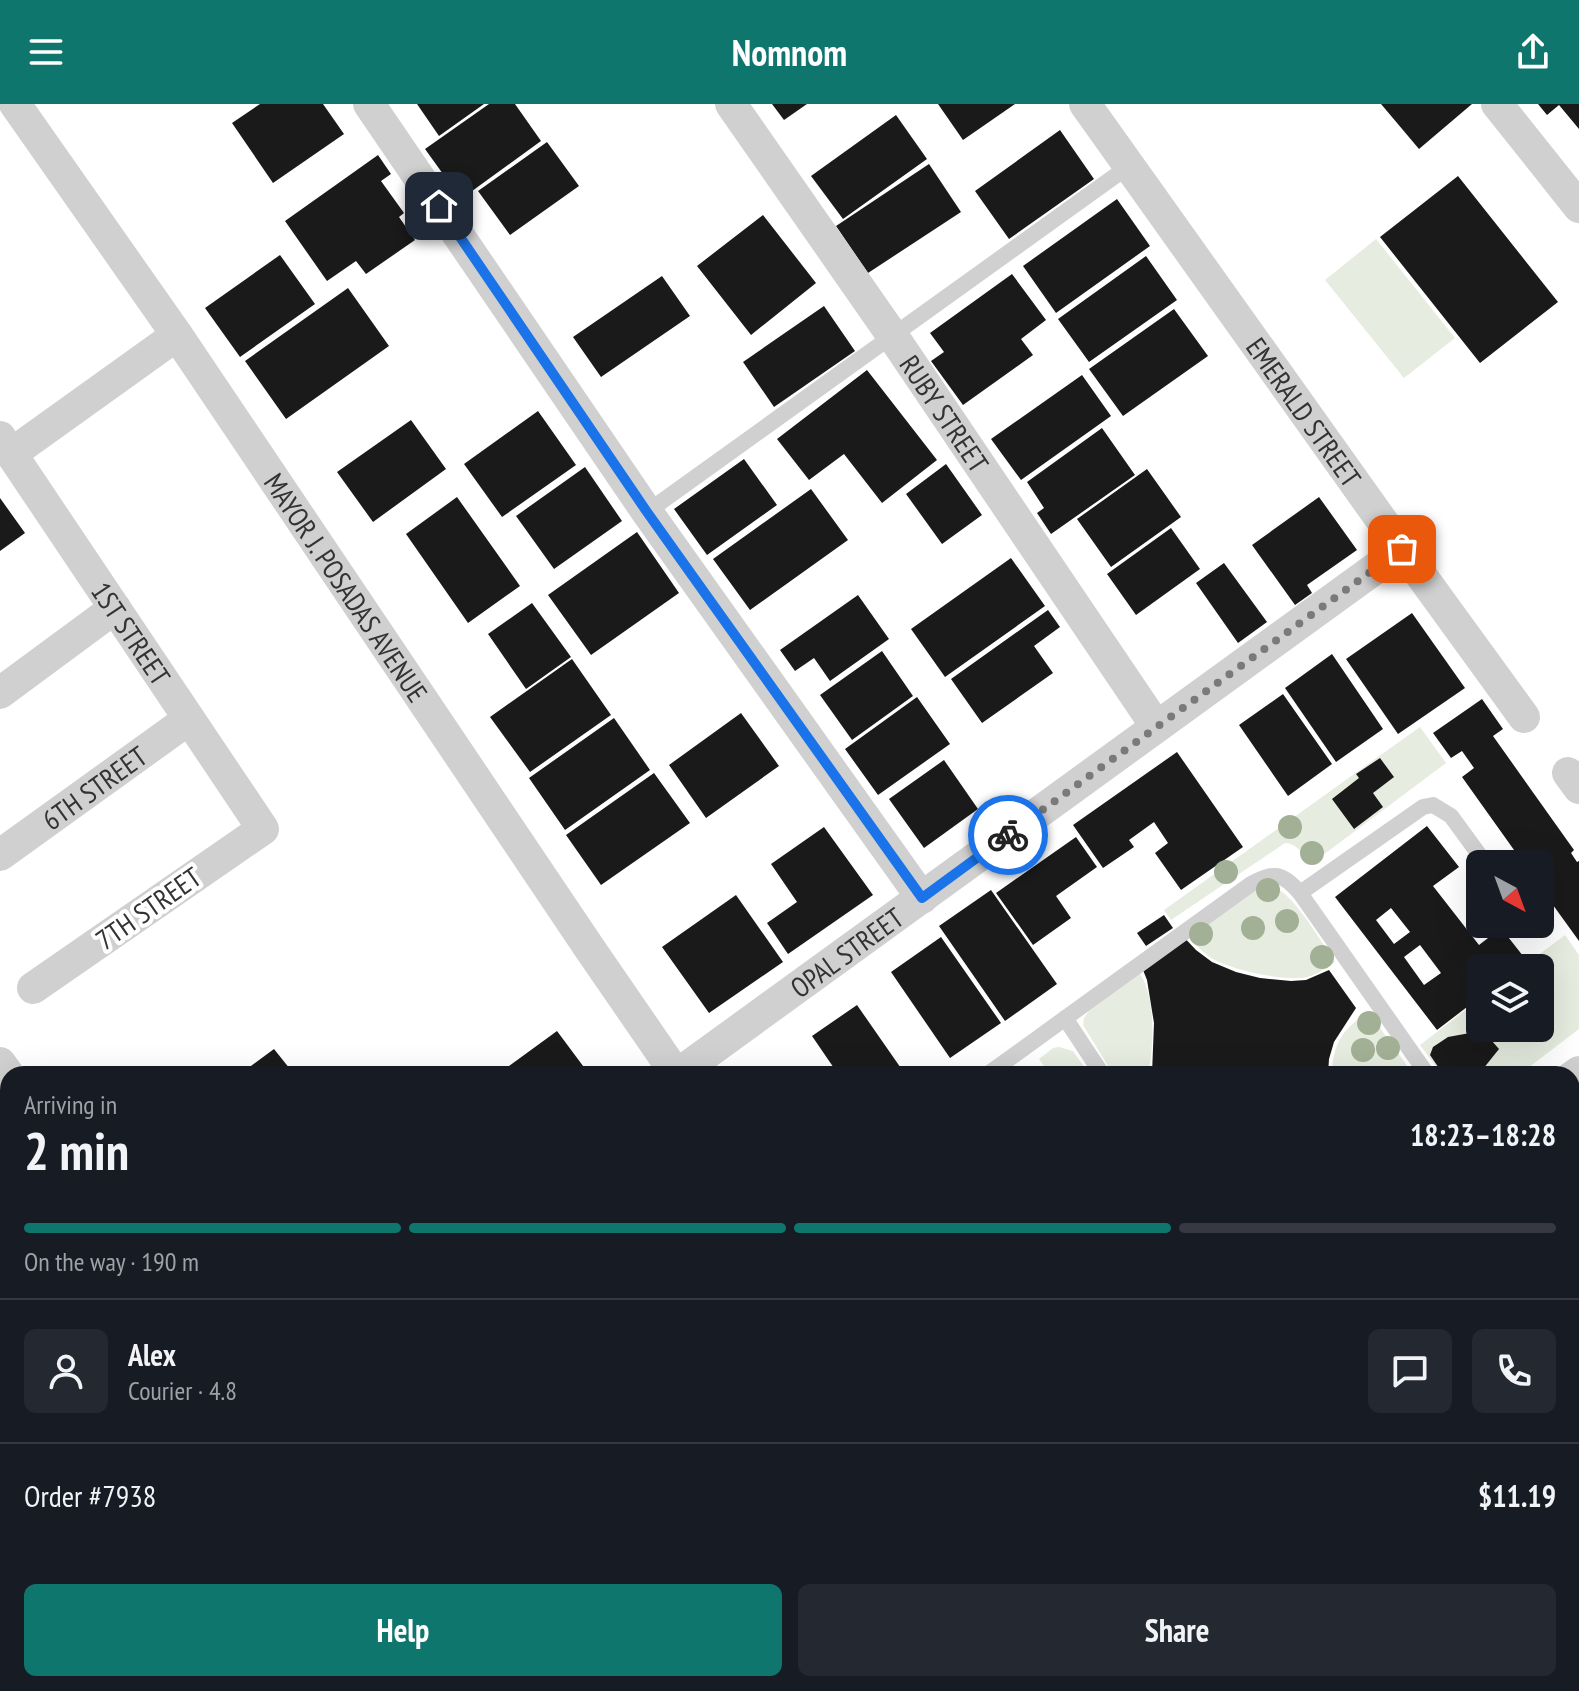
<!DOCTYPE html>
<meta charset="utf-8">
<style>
body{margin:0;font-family:"PT Sans Narrow",sans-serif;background:#242831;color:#f1f3f6;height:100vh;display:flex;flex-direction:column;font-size:30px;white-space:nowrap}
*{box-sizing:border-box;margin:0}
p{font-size:26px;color:#9ea1a6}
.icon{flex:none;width:44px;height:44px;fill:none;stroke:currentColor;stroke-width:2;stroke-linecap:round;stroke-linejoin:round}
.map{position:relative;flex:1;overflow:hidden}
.panel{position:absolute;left:0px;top:962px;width:1580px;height:626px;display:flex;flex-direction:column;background:#171b24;border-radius:24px 24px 0 0;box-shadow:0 8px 32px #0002}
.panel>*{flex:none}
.needle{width:52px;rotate:139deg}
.controls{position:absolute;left:1466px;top:746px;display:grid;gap:16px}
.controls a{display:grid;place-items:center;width:88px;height:88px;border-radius:12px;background:#171b24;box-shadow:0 8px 32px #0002;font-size:40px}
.pin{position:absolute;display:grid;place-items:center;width:68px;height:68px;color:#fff;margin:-34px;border-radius:16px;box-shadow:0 4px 12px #0006}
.courier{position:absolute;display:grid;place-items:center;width:80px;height:80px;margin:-40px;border:6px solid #1a73e8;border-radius:50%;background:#fff;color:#222;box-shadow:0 2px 10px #0007}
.head em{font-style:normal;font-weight:600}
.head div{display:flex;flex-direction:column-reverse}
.head{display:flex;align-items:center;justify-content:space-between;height:136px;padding:0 24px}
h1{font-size:52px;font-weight:600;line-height:60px}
.bar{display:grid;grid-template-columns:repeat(4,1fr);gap:12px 8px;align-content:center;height:96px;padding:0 24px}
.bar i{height:10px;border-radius:6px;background:#363941}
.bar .selected{background:#0f766e}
.bar p{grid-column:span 4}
.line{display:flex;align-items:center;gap:20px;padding:0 24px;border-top:2px solid #363941}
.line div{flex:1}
.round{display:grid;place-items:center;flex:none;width:84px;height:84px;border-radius:12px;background:#242831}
.primary-button{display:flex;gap:16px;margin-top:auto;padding:16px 24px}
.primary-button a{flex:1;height:92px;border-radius:12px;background:#0f766e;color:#fff;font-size:32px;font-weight:600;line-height:92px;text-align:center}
.primary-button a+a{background:#242831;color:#f1f3f6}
header{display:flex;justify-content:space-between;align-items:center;height:104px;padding:0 24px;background:#0f766e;color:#fff;font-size:36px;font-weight:600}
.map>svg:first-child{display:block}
</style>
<header><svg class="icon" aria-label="menu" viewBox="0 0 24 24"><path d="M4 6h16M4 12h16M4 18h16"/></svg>Nomnom<svg class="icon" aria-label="share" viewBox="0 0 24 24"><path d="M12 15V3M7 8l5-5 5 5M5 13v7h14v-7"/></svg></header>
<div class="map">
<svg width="1579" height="1587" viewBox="0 0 1579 1587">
<rect width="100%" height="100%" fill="#fff"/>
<path fill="#e6ecdf" d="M1376 135 1455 234 1404 274 1325 176Z
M1420 623 1446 659 1311 760C1303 750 1298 740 1285 739L1171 816 1164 806Z
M1265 780C1290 781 1321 838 1335 858 1327 863 1317 871 1307 873 1286 878 1232 866 1213 855 1203 849 1196 841 1189 833L1251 787Z
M1565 831 1579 851V925L1520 970H1442L1420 941 1480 895V924H1540V864H1521Z
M1140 870C1156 894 1154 943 1148 970H1113L1083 921 1084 914 1089 907Z
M1368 907 1408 963 1410 970H1332C1333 938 1343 926 1368 907Z
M1059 943 1073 947 1089 970H1041L1046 965 1039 955 1053 944Z"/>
<path fill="#1a1a1a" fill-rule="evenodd" d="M260 0H323L344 30 273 79 232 19Z
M417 0H484L439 32Z
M489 0H515L541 37 461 95 425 45Z
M772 0H807L784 16Z
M938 0H1015L963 36Z
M1381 0H1472L1419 45Z
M1538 0H1579V25L1559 1 1547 11Z
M896 11 927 55 843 115 811 72Z
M1060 26 1094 75 1009 135 975 87Z
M547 38 579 82 510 131 478 87Z
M378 51 391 70 381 77 404 109 399 113 415 136 366 170 356 157 327 177 285 117Z
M929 60 961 108 868 169 836 122Z
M1458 72 1558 198 1480 259 1380 133Z
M1117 95 1150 142 1056 209 1023 162Z
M763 111 816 179 751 231 697 162Z
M280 151 315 200 240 253 205 204Z
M1146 152 1177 196 1089 258 1058 215Z
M1012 170 1046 216 1021 235 1033 251 963 301 931 257 944 248 930 229Z
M662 172 690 212 601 273 573 233Z
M348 184 389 242 286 315 245 257Z
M824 202 855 247 774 303 743 258Z
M1174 205 1208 252 1123 312 1089 265Z
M867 266 937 356 882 399 844 350 809 376 777 335Z
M1082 271 1111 312 1021 376 991 335Z
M538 307 576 361 502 413 464 360Z
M411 316 446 365 373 418 337 368Z
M1102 324 1135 371 1051 430 1037 409 1044 404 1027 378Z
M744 355 777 401 707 451 674 405Z
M946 360 982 411 942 440 906 390Z
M585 363 622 417 554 465 516 412Z
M1147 365 1181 413 1111 463 1077 415Z
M811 385 848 436 750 506 713 455Z
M457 393 520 482 468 519 406 430Z
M1319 393 1357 446 1307 481 1312 489 1295 501 1252 441Z
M0 394 25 429 0 447Z
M1171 424 1200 465 1136 511 1107 470Z
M637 428 679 489 591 551 548 491Z
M1011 454 1045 502 945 573 911 525Z
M1224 459 1267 518 1238 539 1196 479Z
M858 491 889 535 830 577 814 554 795 567 780 546Z
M532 499 571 553 526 585 488 530Z
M1048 506 1060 523 1034 542 1053 569 982 619 951 575Z
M1412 509 1465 584 1398 630 1346 555Z
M882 547 913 592 852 636 820 591Z
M1332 550 1383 625 1336 658 1285 584Z
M572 555 611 611 530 668 490 613Z
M1283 590 1332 660 1288 692 1239 621Z
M917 593 950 640 878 691 845 645Z
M1482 595 1503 625 1493 632 1574 746 1571 749 1577 758 1579 757V837L1540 783V760H1524L1462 673 1474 664 1462 647 1451 654 1433 629Z
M741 609 779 662 706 714 669 661Z
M614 614 650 666 565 726 529 674Z
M1177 648 1243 743 1181 786 1155 749 1168 739 1154 718 1129 736 1134 743 1103 764 1073 721Z
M1380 654 1394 673 1373 689 1383 703 1354 725 1332 695 1359 674 1356 670Z
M944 656 978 705 924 744 889 695Z
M654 669 690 719 601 781 566 731Z
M1427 722 1459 763 1433 782 1479 841 1501 824 1527 857 1518 864H1480V893L1437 926 1335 793ZM1391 804 1410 828 1394 840 1376 816ZM1420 841 1441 869 1424 881 1404 853Z
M824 723 873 791 788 850 767 819 797 798 771 760Z
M1076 733 1097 763 1056 792 1071 814 1033 841 996 789Z
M991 786 1057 880 1005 917 939 822Z
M736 791 783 858 709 909 662 843Z
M1164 811 1173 824 1146 842 1137 829Z
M1179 828 1196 846 1212 858 1236 868 1260 874 1291 877 1306 876 1329 866 1356 904 1334 938 1329 955 1328 970H1152L1154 919 1147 876 1139 856Z
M941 833 1001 919 950 954 891 868Z
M857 901 905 970H838L812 932Z
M557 927 589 970H498Z
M1470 929 1492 937 1499 945 1479 970H1443L1430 951 1433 943 1448 933Z
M274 945 294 970H240Z
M1579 1032V1078L1572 1069V1037Z
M1572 1083 1579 1092V1161L1572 1166Z
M1572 1185 1579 1194V1288L1572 1279Z
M0 1186 8 1198V1222L0 1227Z
M8 1267V1307L0 1296V1273Z
M0 1374 8 1386V1398L0 1403Z
M8 1443V1516L0 1502V1447Z
M1579 1455V1525L1572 1531V1461Z
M0 1512 8 1522V1564L0 1568Z
M8 1577V1580H126L111 1587H0V1581Z
M192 1580H274L277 1587H195Z
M1206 1580H1263L1268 1587H1195Z
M1312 1580H1442L1447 1587H1317Z"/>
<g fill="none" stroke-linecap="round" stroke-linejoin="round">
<path stroke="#d0d0d0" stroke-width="16" d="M647 408 1129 62
M1300 789 1423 703 1433 701 1451 712 1486 760
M1065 914 1102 970
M988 970 1251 780C1274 768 1282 768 1300 789L1427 970"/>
<g stroke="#d0d0d0" stroke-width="32">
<path id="s1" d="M15 0 177 231 590 845 676 970"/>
<path d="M369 0 647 408 922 794"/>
<path id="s2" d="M731 0 892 231 1156 622"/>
<path id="s3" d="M1085 0 1402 445 1524 613"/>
<path d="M1497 0 1579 103"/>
<path id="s4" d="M0 333 263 725 33 884"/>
<path d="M11 350 177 231"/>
<path d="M0 589 115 504"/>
<path d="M1568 669 1579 684"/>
<path id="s5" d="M0 751 189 615"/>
<path d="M0 959 8 970"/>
<path id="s6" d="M678 970 1402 445"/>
<path d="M1572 973 1579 968"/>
<path d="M0 1330 8 1341"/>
<path d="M1572 1345 1579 1340"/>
<path d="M163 1580 166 1587"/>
<path d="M423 1580 428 1587"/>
<path d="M1107 1580 1112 1587"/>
<path d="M1498 1580 1503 1587"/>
<path d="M718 1587 727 1580"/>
</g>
</g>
<g fill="#a2b095">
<circle cx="1290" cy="723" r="12"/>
<circle cx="1312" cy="749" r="12"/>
<circle cx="1226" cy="768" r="12"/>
<circle cx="1268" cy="786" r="12"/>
<circle cx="1287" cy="817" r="12"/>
<circle cx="1253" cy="824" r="12"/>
<circle cx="1201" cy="830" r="12"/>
<circle cx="1322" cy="853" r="12"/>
<circle cx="1369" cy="919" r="12"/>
<circle cx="1388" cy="944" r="12"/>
<circle cx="1363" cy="946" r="12"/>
</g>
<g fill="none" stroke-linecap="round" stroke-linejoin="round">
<path stroke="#7a7a7a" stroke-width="8" stroke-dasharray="0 14.4" d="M1008 731 1402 445"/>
<path stroke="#1a73e8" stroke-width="10" d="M439 102 647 408 922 794 1008 731"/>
</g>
<g text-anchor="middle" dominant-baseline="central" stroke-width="8" stroke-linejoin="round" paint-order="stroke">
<g font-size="28" fill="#333" stroke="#fff">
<text stroke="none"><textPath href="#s3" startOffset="378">EMERALD STREET</textPath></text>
<text stroke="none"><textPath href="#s2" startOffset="376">RUBY STREET</textPath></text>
<text stroke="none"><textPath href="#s1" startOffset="586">MAYOR J. POSADAS AVENUE</textPath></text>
<text stroke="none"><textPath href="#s4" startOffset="236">1ST STREET</textPath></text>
<text stroke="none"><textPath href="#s5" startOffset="116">6TH STREET</textPath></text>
<text transform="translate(148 804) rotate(-35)">7TH STREET</text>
<text stroke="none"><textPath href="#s6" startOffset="208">OPAL STREET</textPath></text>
</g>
</g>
</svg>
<div class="controls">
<a><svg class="needle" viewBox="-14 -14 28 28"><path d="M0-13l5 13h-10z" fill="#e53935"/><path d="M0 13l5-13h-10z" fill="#9ea1a6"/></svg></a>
<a><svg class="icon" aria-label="layers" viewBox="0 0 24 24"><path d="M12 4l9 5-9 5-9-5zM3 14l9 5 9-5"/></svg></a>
</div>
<div class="pin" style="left:1402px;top:445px;background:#ea580c"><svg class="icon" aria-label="bag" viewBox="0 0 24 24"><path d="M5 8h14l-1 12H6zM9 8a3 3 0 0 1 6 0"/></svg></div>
<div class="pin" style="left:439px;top:102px;background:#1f2937"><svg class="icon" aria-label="home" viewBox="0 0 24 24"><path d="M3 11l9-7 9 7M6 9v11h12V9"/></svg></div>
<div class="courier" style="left:1008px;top:731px"><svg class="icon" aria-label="bike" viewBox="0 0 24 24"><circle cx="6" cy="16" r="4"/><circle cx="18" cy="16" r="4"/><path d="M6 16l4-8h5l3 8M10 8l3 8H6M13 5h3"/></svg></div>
<section class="panel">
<div class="head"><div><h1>2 min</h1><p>Arriving in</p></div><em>18:23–18:28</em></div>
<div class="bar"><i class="selected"></i><i class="selected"></i><i class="selected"></i><i></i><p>On the way · 190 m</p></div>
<div class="line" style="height:144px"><a class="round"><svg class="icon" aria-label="person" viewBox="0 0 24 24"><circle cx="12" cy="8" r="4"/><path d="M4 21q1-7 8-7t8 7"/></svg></a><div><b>Alex</b><p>Courier · 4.8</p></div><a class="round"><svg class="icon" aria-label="chat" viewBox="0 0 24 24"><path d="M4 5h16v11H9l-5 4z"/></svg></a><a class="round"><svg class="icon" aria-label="phone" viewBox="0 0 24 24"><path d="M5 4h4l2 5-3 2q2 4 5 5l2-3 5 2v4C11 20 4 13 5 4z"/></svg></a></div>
<div class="line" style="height:104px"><div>Order #7938</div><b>$11.19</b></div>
<div class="primary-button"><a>Help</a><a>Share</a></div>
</section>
</div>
